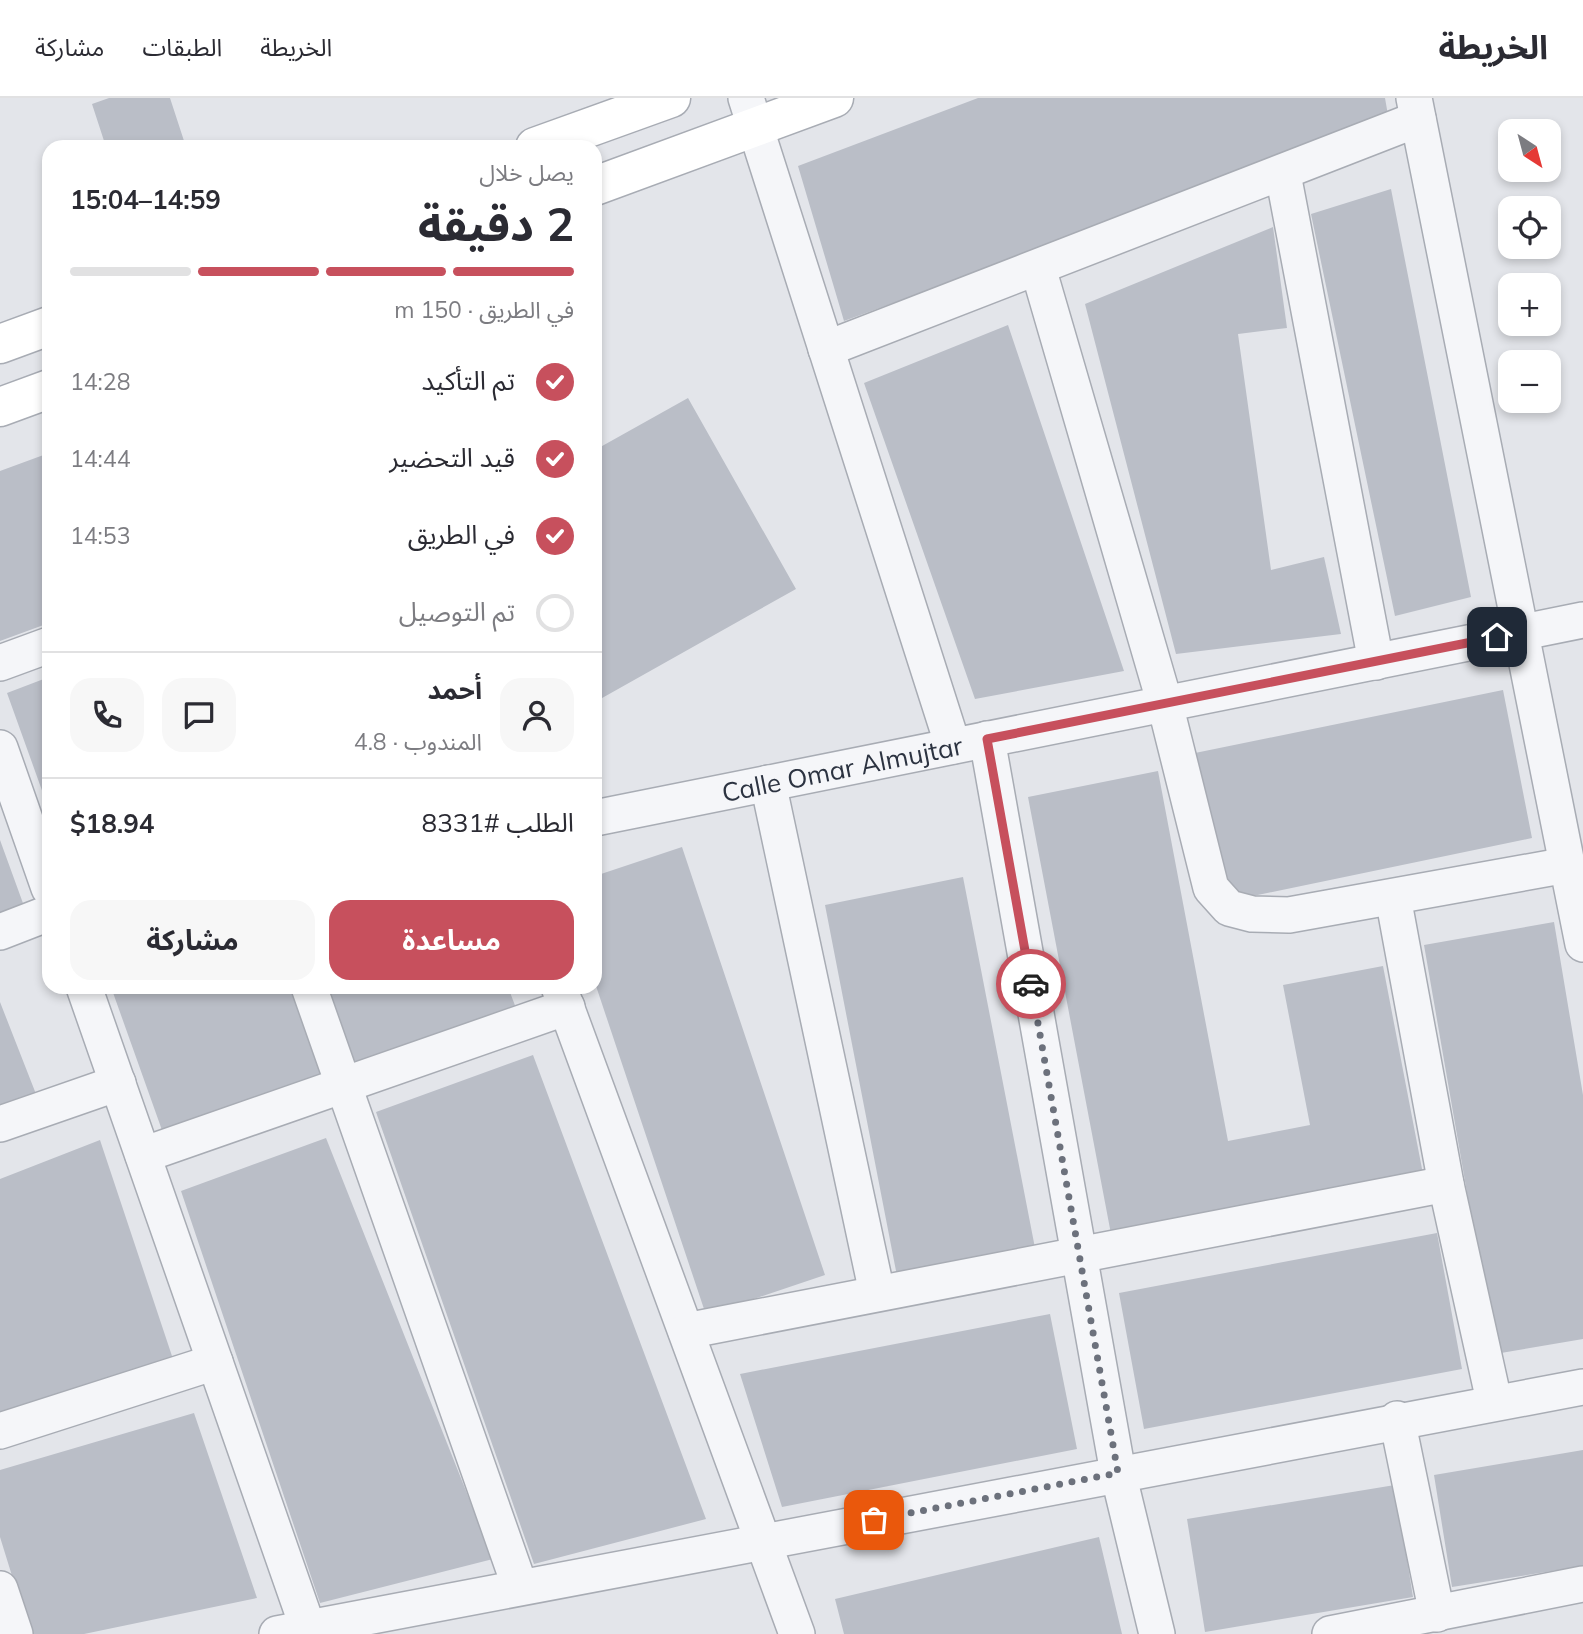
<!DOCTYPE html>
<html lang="ar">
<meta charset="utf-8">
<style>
body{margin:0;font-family:Mulish,"Noto Sans Arabic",sans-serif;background:#f7f7f7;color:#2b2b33;direction:rtl;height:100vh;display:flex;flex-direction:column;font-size:26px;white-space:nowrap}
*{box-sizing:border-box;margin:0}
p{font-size:23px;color:#7c7c81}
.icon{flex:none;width:38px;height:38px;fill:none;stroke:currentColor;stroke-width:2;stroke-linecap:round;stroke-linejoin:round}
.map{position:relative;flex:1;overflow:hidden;direction:ltr}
.details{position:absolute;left:42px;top:42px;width:560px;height:854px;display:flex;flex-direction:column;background:#fff;border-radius:21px;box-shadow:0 4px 10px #0003;direction:rtl}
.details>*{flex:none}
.needle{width:46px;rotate:144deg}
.fabs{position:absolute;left:1498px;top:21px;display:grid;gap:14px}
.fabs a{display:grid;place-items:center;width:63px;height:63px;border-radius:14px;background:#fff;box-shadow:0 4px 10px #0003;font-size:35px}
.pin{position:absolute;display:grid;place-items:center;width:60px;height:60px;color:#fff;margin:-30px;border-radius:14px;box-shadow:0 4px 10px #0006}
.courier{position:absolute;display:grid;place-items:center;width:70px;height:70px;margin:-35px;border:5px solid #c7505d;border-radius:50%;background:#fff;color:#222;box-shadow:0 2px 9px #0007}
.headline em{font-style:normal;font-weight:700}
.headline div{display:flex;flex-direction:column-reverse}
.headline{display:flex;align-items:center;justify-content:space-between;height:119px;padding:0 28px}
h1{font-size:46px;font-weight:700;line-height:52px}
.bar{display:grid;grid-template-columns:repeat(4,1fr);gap:10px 7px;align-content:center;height:84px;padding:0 28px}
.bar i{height:9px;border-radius:5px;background:#e1e1e2}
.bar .on{background:#c7505d}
.bar p{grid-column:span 4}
.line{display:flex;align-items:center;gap:18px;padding:0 28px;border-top:2px solid #e1e1e2}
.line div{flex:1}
.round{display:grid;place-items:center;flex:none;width:74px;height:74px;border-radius:21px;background:#f7f7f7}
ol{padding:0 28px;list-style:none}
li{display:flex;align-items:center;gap:21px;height:77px}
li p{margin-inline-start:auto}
li .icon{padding:7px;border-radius:50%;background:#c7505d;color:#fff;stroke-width:4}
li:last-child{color:#7c7c81}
li i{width:38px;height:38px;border:4px solid #e1e1e2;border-radius:50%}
.primary-button{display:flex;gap:14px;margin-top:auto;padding:14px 28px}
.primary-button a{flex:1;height:80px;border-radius:21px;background:#c7505d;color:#fff;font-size:28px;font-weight:700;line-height:80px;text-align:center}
.primary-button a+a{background:#f7f7f7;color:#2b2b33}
header{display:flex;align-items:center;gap:42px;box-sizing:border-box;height:98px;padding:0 35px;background:#fff;border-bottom:2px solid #e1e1e2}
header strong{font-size:33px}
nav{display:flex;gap:38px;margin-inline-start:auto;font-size:24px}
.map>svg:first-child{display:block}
</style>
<header>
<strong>الخريطة</strong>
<nav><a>الخريطة</a><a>الطبقات</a><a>مشاركة</a></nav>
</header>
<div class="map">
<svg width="1583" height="1536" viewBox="0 0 1583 1536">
<rect width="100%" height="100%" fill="#e3e5ea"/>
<path fill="#babec7" d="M109 0H170L186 49H106L92 6Z
M978 0H1385L1389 23 844 223 798 68Z
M1391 91 1471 499 1395 518 1311 116Z
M1273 129 1287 230 1238 236 1271 472 1324 459 1341 536 1176 556 1085 206Z
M1008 227 1124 573 975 601 864 285Z
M688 300 796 491 595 604V352Z
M49 355V525L0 543V373Z
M49 579V712L7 595Z
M1503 592 1532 740 1224 804 1195 655Z
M1158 673 1228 1043 1310 1027 1283 887 1383 868 1423 1076 1111 1136 1028 699Z
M0 742 24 808 0 817Z
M682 749 825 1177 706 1217 595 885V778Z
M963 779 1035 1150 897 1178 825 807Z
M1554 824 1583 997V1241L1495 1256 1424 847Z
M111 889H294L327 979 163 1035Z
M325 889H508L519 918 355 975Z
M0 904 36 996 0 1010Z
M533 957 706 1421 534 1466 376 1014Z
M326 1040 493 1461 320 1505 181 1093Z
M100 1042 176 1270 0 1323V1081Z
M1437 1135 1462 1271 1144 1331 1119 1195Z
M1050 1216 1077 1351 782 1409 740 1276Z
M194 1315 257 1500 84 1536H30L0 1439V1372Z
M1583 1352V1468L1452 1489 1434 1377Z
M1395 1387 1413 1499 1205 1534 1187 1421Z
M1099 1439 1122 1536H844L835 1501Z"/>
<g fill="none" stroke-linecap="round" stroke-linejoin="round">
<defs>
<g id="street">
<path d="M746 0 953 648"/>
<path d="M1414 0 1583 846"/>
<path d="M1283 76 1376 564"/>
<path d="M1038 170 1165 606 1211 790 1229 810 1252 816 1289 817 1567 767"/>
<path d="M826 251 1418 21"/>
<path d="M0 565 49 547"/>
<path d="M987 641 1118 1375 1157 1536"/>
<path d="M0 650 49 790"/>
<path d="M768 685 877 1195"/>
<path id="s1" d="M595 720 1583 522"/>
<path d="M1393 799 1446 1086 1494 1303"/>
<path d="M0 834 49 815"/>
<path d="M84 889 310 1536"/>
<path d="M309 889 520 1489"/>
<path d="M559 889 797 1536"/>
<path d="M0 1026 118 985"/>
<path d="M143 1057 567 909"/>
<path d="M686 1233 1446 1086"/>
<path d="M1397 1321 1437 1516"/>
<path d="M0 1333 215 1264"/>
<path d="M0 1491 15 1536"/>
<path d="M277 1536 1583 1289"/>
<path d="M1330 1536 1583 1486"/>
</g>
<path id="secondary" d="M535 49 671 0
M595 88 834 0
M0 246 49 228
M0 309 49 291"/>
</defs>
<use href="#street" stroke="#a8acb4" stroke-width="38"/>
<use href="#secondary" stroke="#a8acb4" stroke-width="41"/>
<use href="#street" stroke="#f5f6f9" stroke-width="35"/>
<use href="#secondary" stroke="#fff" stroke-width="38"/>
</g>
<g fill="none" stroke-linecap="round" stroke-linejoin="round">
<path stroke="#6c717c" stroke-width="7" stroke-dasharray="0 12.6" d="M874 1422 1118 1375 1031 886"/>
<path stroke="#c7505d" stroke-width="9" d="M1031 886 987 641 1497 539"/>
</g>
<g text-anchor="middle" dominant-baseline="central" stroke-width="5" stroke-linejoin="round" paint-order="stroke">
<g font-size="26" fill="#2c3341" stroke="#f3f4f8">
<text stroke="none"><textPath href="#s1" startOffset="252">Calle Omar Almujtar</textPath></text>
</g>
</g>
</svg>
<div class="fabs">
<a><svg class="needle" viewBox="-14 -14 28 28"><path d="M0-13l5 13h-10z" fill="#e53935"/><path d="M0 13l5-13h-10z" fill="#7c7c81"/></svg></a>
<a><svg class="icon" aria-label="locate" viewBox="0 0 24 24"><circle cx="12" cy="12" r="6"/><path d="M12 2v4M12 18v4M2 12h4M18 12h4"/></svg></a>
<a>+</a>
<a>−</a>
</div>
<div class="pin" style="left:874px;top:1422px;background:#ea580c"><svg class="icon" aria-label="bag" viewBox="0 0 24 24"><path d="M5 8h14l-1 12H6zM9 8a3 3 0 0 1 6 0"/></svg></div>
<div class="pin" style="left:1497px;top:539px;background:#1f2937"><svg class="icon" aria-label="home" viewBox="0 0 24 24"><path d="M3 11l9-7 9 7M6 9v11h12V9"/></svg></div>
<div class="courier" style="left:1031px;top:886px"><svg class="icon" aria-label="car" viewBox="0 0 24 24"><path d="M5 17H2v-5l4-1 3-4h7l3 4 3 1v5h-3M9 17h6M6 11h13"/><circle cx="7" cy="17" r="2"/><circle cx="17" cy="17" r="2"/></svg></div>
<section class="details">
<div class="headline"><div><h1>2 دقيقة</h1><p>يصل خلال</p></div><em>14:59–15:04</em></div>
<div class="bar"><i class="on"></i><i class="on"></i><i class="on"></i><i></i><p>في الطريق · 150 m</p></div>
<ol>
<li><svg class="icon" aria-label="check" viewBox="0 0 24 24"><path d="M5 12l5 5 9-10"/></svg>تم التأكيد<p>14:28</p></li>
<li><svg class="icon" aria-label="check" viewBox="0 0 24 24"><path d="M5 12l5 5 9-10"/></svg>قيد التحضير<p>14:44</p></li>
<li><svg class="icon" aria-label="check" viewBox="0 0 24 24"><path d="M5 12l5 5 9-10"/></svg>في الطريق<p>14:53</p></li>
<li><i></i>تم التوصيل</li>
</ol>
<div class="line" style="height:126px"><a class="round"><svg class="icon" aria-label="person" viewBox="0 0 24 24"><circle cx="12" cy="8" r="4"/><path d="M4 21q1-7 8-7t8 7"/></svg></a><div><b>أحمد</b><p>المندوب · 4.8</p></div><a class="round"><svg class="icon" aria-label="chat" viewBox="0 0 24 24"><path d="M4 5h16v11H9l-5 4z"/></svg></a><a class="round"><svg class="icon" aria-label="phone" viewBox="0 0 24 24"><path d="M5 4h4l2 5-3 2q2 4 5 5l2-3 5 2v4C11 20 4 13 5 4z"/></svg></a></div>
<div class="line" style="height:91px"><div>الطلب #8331</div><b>$18.94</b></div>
<div class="primary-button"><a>مساعدة</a><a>مشاركة</a></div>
</section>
</div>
